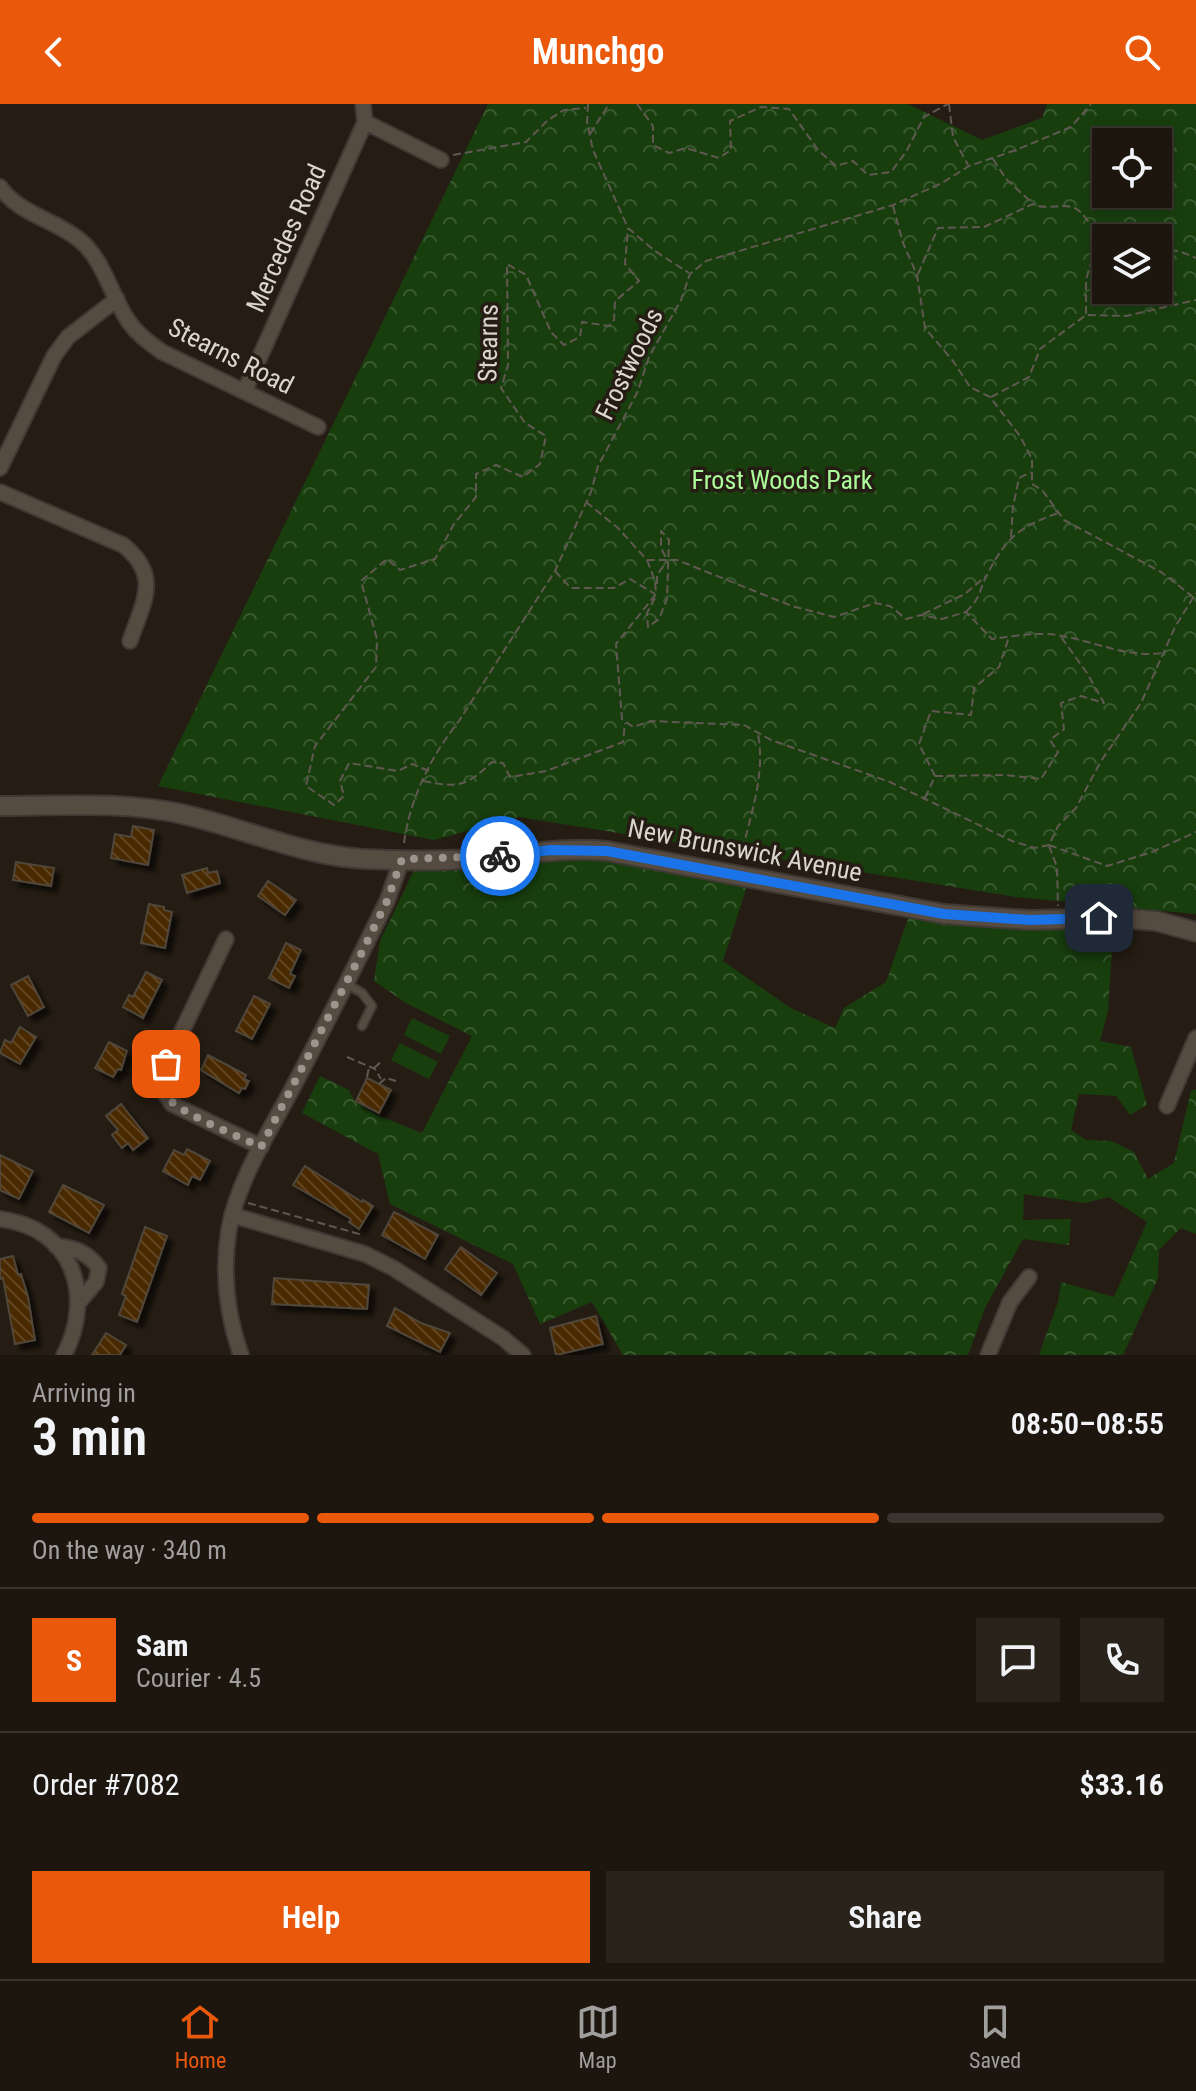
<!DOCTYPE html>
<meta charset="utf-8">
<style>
body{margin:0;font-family:"Roboto Condensed",sans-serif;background:#29231c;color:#f1f3f6;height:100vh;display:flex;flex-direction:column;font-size:30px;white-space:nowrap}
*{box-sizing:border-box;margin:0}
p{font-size:26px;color:#a09f9e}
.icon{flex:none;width:44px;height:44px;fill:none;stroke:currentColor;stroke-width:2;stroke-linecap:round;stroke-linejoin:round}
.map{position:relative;height:1251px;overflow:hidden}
.panel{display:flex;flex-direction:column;background:#1c160e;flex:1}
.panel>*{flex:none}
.fabs{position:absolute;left:1092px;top:24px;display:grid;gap:16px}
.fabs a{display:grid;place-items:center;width:80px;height:80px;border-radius:0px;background:#1c160e;box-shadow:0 4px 12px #0003,0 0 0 2px #3a352e;font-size:40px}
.pin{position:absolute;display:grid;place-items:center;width:68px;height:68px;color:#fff;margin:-34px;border-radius:16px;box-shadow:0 4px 12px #0006}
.courier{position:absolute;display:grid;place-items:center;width:80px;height:80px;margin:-40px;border:6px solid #1a73e8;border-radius:50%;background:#fff;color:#222;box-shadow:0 2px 10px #0007}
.summary em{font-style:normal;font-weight:600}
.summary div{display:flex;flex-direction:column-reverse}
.summary{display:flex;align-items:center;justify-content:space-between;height:136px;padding:0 32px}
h1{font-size:52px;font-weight:600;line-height:60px}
.bar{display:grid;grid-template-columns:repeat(4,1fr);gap:12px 8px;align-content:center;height:96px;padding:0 32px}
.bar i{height:10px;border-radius:6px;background:#3a352e}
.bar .on{background:#ea580c}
.bar p{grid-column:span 4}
.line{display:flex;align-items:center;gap:20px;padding:0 32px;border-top:2px solid #3a352e}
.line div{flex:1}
.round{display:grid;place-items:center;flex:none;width:84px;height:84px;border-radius:0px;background:#29231c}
.cta{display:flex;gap:16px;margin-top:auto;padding:16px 32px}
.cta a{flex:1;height:92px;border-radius:0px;background:#ea580c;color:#fff;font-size:32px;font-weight:600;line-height:92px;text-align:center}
.cta a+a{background:#29231c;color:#f1f3f6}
header{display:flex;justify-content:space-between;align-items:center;height:104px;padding:0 32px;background:#ea580c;color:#fff;font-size:36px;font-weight:600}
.tabs{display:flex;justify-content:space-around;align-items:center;height:112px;border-top:2px solid #3a352e;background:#1c160e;font-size:22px;color:#a09f9e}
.tabs a{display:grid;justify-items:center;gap:4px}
.tabs .on{color:#ea580c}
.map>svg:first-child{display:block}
</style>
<header><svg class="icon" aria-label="back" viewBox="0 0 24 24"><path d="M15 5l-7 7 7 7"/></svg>Munchgo<svg class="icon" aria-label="search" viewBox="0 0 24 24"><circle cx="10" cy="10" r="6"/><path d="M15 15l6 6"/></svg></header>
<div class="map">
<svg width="1196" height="1251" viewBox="0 0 1196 1251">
<defs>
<pattern id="forest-crowns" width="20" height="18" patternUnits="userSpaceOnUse" patternTransform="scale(2)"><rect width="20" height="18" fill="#183e0e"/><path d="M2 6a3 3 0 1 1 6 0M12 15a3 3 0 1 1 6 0" fill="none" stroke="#395930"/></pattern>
<pattern id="building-back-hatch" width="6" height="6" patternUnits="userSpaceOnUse" patternTransform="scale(2)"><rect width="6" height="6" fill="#492900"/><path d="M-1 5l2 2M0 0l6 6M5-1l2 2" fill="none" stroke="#634724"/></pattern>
<filter id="shadow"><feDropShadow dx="6" dy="6" stdDeviation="2" flood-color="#0009"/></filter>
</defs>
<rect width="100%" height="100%" fill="#251d13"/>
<path fill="url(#forest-crowns)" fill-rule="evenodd" d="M488 0H908L982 36 1042 14 1047 0H1196V810L1016 793 519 713 434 736 158 682ZM1106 38H1158V90H1106ZM1106 134H1158V186H1106Z
M574 752 747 782 723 857 789 903 835 924 844 904 886 878 910 809 1113 831 1108 907 1100 937 1131 943 1147 1001 1130 1011 1116 992 1079 990 1071 1026 1086 1036 1111 1037 1134 1048 1148 1075 1174 1059 1191 987 1196 985V1130L1181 1124 1159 1146 1158 1174 1123 1251H1039L1058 1198 1061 1178 1114 1193 1147 1118 1109 1093 1085 1099 1024 1090 1023 1116 1071 1115 1069 1141 1023 1135 985 1204 968 1251H623L592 1198 540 1220 513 1160 390 1100 378 1050 302 1009 320 972 349 986 355 998 377 1011 422 1029 472 932 406 899 374 877 380 837 418 758Z"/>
<path fill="#183e0e" d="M412 914 450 932 441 950 404 931Z
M400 939 438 958 429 975 391 956Z"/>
<path fill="url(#building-back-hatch)" stroke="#50463b" stroke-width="2" filter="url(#shadow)" d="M133 722 154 726 148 761 111 754 115 730 131 733Z
M16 758 54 764 51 782 13 776Z
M207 764 208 769 217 767 220 779 187 789 182 771Z
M268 777 296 796 285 811 258 792Z
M149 800 164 803V806L172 808 165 844 141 839Z
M286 839 301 846 290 870 295 872 289 884 269 874Z
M146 868 162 876 143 914 123 903 129 891 133 893Z
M28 872 44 903 28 912 11 881Z
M254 892 270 900 252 935 236 927Z
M20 923 36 933 20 960 0 949 5 936 11 939Z
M109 938 127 947 121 966 118 965 113 973 95 964Z
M208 951 246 971 244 975 249 977 245 985 242 984 239 989 201 966Z
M367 974 391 986 379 1009 356 997Z
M121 1000 148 1034 133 1046 128 1039 122 1044 112 1031 118 1026 106 1012Z
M187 1045 210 1057 200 1076 192 1072 188 1081 163 1067 174 1046 184 1051Z
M0 1051 33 1067 19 1095 0 1086Z
M305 1062 362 1098 363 1096 373 1102 359 1125 349 1118 351 1115 293 1081Z
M63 1081 104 1101 89 1129 49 1108Z
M394 1108 438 1131 425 1155 382 1131Z
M145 1123 167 1132 137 1218 119 1211 126 1192 122 1190Z
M461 1143 497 1169 481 1191 445 1165Z
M13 1152 18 1171 21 1170 28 1193 35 1236 15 1240 3 1174 0 1175V1155Z
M274 1174 369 1181 367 1205 272 1200Z
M395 1204 421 1219 450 1229 440 1248 387 1222Z
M596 1212 603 1240 556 1251 550 1224Z
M106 1229 126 1241 120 1251H92Z"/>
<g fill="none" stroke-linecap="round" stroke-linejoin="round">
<defs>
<path id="service" d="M347 880 362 889 372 902 362 922"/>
<path id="minor" d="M365 18 441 56
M0 83C21 112 56 115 82 138 105 159 112 194 129 218 138 231 150 239 162 248L318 323
M245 286 365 18 363 0
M0 364 54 252 68 233 117 195
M0 388 123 441C162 472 143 498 130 537
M226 835 163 967 162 985 172 1000 261 1043
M1167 1002 1196 934
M232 1111 365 1150 393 1164 503 1234 523 1251
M0 1115C73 1124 95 1191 64 1251
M56 1142C75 1144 87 1148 99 1164L96 1178 80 1197
M241 1251C227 1211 222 1167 229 1125 238 1076 268 1030 291 987 324 924 356 861 387 797L402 755
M988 1251 1010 1198 1029 1173"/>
<path id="tertiary" d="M0 702C60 702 123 697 182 710 244 724 300 751 364 755 404 757 447 757 486 754 527 750 566 743 607 747L944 810 1030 816 1117 814 1156 817 1196 828"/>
</defs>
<use href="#service" stroke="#3f3833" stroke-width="11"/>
<use href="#minor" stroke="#3f3833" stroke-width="18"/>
<use href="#tertiary" stroke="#3f3833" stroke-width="22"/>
<path stroke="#615951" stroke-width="2" stroke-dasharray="8 4" stroke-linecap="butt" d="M588 0 587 18 593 46 628 124 655 147 689 169
M637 0 653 22V41L669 49 686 44 719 54 731 46 730 17 761 3 789 5 818 46 836 62 853 57 868 71 891 68 906 48 924 13 948 0
M949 0 953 33 968 61
M590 30 609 0
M453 51 526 38 548 16 564 6 586 4
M993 55 1006 75 1031 98
M893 102 903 139 917 171 925 224 953 257 970 283 990 293 1020 332 1032 355V380L1042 386 1064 416 1161 468 1192 492
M1158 145 1179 147 1196 154
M918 170 938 124 984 123 1033 100C1045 106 1059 100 1072 103 1087 107 1094 132 1106 142
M1086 210V176L1098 134
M991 293 1029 273 1040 245 1086 211 1126 212 1196 196
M586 398 618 424 647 456H677L792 502 834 513 875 499 890 502 906 515 921 511 942 515 966 508 992 535C1015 532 1040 527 1062 532 1096 538 1128 554 1162 549
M1011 433 1013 403 1019 374 1031 368
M647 456 655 477 656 490 616 540 622 615 633 623 651 617 744 621 771 636 890 678 1012 737 1035 744 1049 741 1058 722 1076 704 1101 657 1141 599 1175 523 1196 489
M555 467 571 484H614L630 475 655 490
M657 480V471L667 457
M655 494 647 509 648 523 659 515 667 495 669 436 661 427V444L667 456
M966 508C983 491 978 487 988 469 1007 432 1020 423 1058 409
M923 510 965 490 986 472
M429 667 412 660 398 667 349 659 340 677 344 692 334 701 306 682 315 642 376 563 377 535 361 477 387 455 400 466 435 455 454 420 476 393V370L496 361 523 373 540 360 546 332 525 319 501 284 508 261 507 160 526 171 551 228 564 241 580 233 582 218 609 222 614 216 615 197 639 177 625 160 628 124
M935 672 1005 671 1041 675 1058 648 1050 636 1064 625 1061 599 1081 592 1104 599 1087 569 1061 533
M423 677C460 684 465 683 492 658L503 659 510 673 546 667 623 638 625 619
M925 694 935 672 919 640 931 607 971 611 974 584 999 563 1009 533
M404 739C410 694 431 652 459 617L555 467 591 388 598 362 637 289 649 253 681 196 690 170 706 157 893 101 942 79 969 62 1016 46 1071 23 1091 0
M1049 741 1107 762 1152 748 1196 728
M1049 742 1057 763 1058 802
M740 757C749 714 766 673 758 630
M347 953 375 965 381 975
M374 964 382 957
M367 973 369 963
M379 980 386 974 396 977
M248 1099 363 1131"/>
<use href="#service" stroke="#554b41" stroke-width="7"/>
<use href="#minor" stroke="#554b41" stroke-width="14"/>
<use href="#tertiary" stroke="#554b41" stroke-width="18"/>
</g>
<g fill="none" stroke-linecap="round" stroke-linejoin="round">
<path stroke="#9b958d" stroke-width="8" stroke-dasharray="0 14.4" d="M166 960C161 970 159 981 165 991 175 1007 240 1033 261 1043L360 852 387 797 402 755 500 752"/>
<path stroke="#1a73e8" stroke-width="10" d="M500 752 551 746 607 747 944 810 1030 816 1099 814"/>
</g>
<g text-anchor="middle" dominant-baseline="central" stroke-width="7" stroke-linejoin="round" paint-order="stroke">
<g font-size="26" fill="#dbd5cf" stroke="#251d13">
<text transform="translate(286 134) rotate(-66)">Mercedes Road</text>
<text transform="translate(488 239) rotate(-89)">Stearns</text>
<text transform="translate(231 252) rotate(27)">Stearns Road</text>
<text transform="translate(629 260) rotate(-64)">Frostwoods</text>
<text transform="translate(745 746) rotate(11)">New Brunswick Avenue</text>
</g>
<g font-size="26" fill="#adfc9b" stroke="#251d13">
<text x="782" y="376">Frost Woods Park</text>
</g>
</g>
</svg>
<div class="fabs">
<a><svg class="icon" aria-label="locate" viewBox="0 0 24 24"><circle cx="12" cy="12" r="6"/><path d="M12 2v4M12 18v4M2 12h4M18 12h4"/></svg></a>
<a><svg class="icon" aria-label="layers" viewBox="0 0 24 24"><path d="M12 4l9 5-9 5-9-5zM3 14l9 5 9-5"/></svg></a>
</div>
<div class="pin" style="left:166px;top:960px;background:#ea580c"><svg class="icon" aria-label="bag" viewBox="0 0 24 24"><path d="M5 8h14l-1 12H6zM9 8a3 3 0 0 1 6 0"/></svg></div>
<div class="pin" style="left:1099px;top:814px;background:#1f2937"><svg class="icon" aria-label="home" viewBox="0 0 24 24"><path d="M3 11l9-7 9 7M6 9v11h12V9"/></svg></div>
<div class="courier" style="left:500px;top:752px"><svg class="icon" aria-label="bike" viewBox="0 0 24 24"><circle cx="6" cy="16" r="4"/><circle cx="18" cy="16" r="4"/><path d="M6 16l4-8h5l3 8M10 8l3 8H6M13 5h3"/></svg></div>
</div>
<section class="panel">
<div class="summary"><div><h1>3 min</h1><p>Arriving in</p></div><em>08:50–08:55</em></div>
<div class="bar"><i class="on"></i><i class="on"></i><i class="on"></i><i></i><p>On the way · 340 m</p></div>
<div class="line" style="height:144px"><b class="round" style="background:#ea580c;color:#fff">S</b><div><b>Sam</b><p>Courier · 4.5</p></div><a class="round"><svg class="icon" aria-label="chat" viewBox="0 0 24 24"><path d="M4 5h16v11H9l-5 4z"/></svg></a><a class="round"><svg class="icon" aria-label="phone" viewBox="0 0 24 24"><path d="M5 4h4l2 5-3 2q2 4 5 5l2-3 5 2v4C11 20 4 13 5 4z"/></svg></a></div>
<div class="line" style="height:104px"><div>Order #7082</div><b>$33.16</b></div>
<div class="cta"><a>Help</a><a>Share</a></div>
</section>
<nav class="tabs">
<a class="on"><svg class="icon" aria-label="home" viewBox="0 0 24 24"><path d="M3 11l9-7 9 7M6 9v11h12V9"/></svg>Home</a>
<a><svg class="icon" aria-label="map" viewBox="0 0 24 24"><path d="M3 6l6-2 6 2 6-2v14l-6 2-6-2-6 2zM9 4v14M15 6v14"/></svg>Map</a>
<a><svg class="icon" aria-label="saved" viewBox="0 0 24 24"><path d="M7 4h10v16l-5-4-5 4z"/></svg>Saved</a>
</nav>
